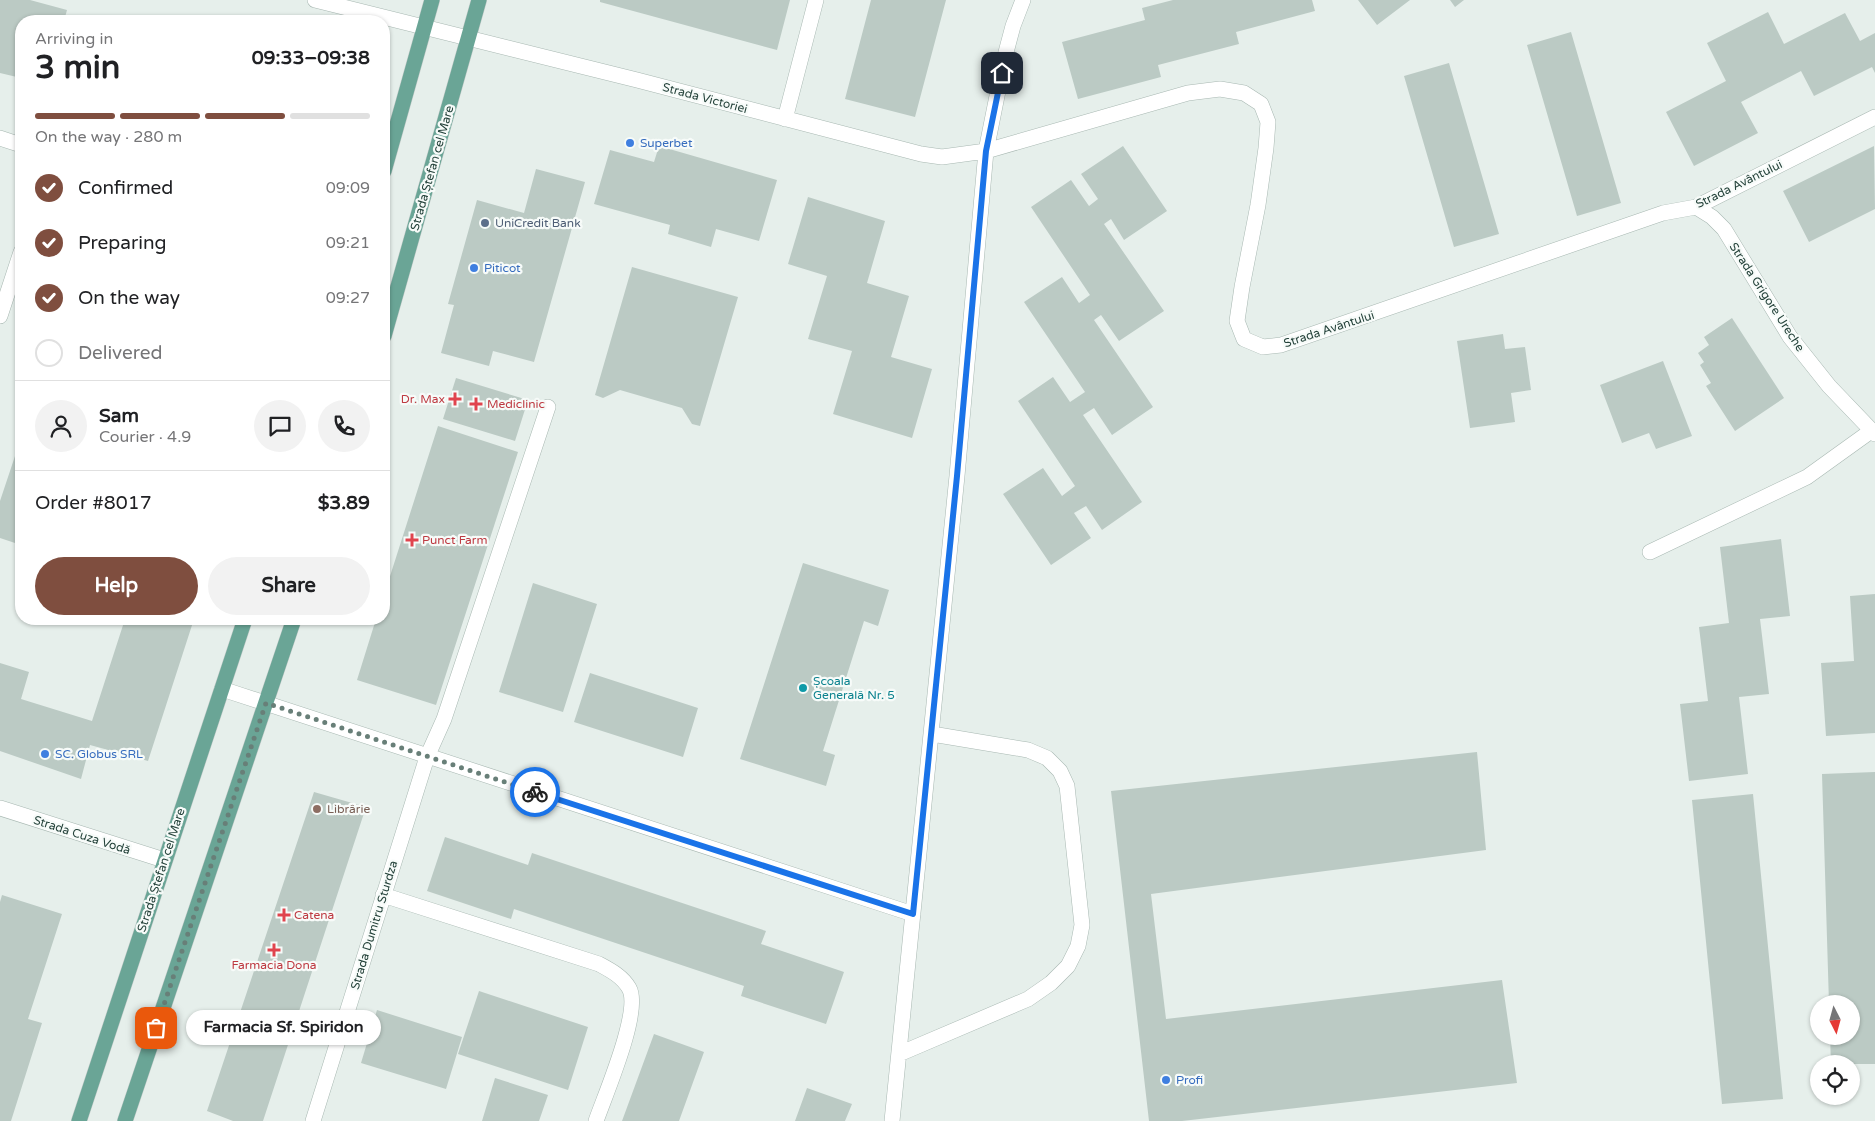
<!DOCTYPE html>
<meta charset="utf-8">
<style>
body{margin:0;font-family:"Varela Round",sans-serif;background:#f2f2f2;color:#202124;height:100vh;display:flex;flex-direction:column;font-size:19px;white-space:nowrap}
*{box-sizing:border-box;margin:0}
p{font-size:16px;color:#757577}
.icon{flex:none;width:28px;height:28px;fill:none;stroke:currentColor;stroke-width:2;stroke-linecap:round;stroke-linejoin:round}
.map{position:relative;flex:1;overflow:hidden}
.panel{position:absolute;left:15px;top:15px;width:375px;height:610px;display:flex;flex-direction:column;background:#fff;border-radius:20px;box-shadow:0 1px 4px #0004}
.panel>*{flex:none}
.needle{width:32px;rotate:174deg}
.controls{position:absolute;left:1810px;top:995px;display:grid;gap:10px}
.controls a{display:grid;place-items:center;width:50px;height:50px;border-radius:50%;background:#fff;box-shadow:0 1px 4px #0004;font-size:25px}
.pin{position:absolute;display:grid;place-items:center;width:42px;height:42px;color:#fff;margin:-21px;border-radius:10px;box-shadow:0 2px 8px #0006}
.courier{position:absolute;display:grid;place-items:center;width:50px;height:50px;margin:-25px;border:4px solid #1a73e8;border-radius:50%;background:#fff;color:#222;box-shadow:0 1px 6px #0007}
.bubble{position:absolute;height:35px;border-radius:18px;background:#fff;box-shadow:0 1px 4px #0004;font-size:16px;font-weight:700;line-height:35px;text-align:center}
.head em{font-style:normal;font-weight:700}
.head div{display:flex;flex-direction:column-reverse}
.head{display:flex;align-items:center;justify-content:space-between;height:85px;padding:0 20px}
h1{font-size:32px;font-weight:700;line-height:38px}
.bar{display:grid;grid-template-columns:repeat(4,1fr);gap:8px 5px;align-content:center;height:60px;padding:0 20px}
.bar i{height:6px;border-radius:4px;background:#e0e0e0}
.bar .current{background:#7f4e3f}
.bar p{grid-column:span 4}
.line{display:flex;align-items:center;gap:12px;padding:0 20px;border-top:1px solid #e0e0e0}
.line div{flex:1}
.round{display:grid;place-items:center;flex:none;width:52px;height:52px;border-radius:26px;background:#f2f2f2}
ol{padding:0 20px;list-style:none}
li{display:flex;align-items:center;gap:15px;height:55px}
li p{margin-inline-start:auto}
li .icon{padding:5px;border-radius:50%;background:#7f4e3f;color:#fff;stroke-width:4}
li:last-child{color:#757577}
li i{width:28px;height:28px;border:2px solid #e0e0e0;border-radius:50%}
.cta{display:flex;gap:10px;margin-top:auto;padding:10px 20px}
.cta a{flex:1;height:58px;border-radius:30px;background:#7f4e3f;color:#fff;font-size:20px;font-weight:700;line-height:58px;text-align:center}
.cta a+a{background:#f2f2f2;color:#202124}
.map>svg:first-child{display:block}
</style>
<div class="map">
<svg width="1875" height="1121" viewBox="0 0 1875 1121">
<rect width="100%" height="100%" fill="#e6efeb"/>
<path fill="#bbcac4" d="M0 0H30L67 10 64 21H21V78L0 73Z
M600 0H790L777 50 600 2Z
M871 0H946L915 117 845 99Z
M1173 0H1312L1315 11 1236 32 1239 44 1158 65 1161 77 1078 99 1062 42 1145 20 1142 8Z
M1358 0H1410L1377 25Z
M1450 0H1464L1455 7Z
M1768 12 1784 44 1845 13 1860 41 1875 33V73L1872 67 1814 96 1801 71 1741 102 1758 133 1694 166 1666 112 1726 81 1707 43Z
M100 15 121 21H98Z
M1571 32 1621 203 1577 216 1527 45Z
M1449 63 1499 234 1454 247 1404 76Z
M659 146 777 180 759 241 716 229 711 247 668 234 670 225 594 204 610 150 654 162Z
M1123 146 1167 211 1124 240 1111 219 1104 224 1164 311 1119 341 1101 315 1094 320 1153 407 1112 435 1094 408 1083 415 1142 502 1102 530 1086 506 1074 513 1091 538 1051 565 1003 494 1043 468 1062 496 1075 486 1018 401 1053 377 1070 402 1085 392 1024 302 1062 277 1079 303 1090 295 1031 207 1071 180 1089 206 1098 199 1081 174Z
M1874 146 1875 209 1809 242 1783 191Z
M536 169 585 182 534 362 493 351 489 366 441 353 454 305 448 304 477 200 524 213Z
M808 197 885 221 867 283 909 296 891 357 932 369 912 438 833 414 852 351 808 339 827 276 788 264Z
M632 267 738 297 700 426 692 424 682 408 620 390 603 398 595 395Z
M1732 318 1784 398 1735 431 1706 386 1711 383 1700 365 1704 362 1698 353 1709 345 1704 337Z
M1503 334 1505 349 1525 347 1531 390 1511 393 1515 422 1470 428 1457 341Z
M1663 361 1692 436 1656 449 1649 433 1622 443 1600 385Z
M456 378 528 400 515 441 443 419Z
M438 426 518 452 436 705 357 680 376 619H384V595Z
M17 450 21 452V545L0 538V501Z
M1781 539 1790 616 1760 619 1769 694 1739 697 1748 774 1689 781 1680 704 1708 701 1699 627 1729 623 1720 547Z
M803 563 889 590 878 626 864 621 823 751 835 755 826 786 740 759Z
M533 583 597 604 563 712 499 692Z
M1875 594V733L1826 736 1821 663 1854 661 1850 596Z
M125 619H194L148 761 90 745 81 779 0 751V663L29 672 21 699 92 721Z
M590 673 698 708 683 757 574 722Z
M1477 752 1486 850 1151 894 1166 1019 1502 980 1517 1083 1182 1121H1149L1111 791Z
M1875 772V1064H1831L1830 1036H1851V1004H1829L1822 774Z
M314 792 366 807 263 1121H233L207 1111Z
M1753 794 1783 1099 1722 1104 1692 800Z
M445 837 528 865 532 853 766 931 761 944 844 972 826 1024 741 996 744 986 514 909 511 919 427 891Z
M2 895 62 914 28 1019 42 1023 11 1121H0V902Z
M479 991 588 1027 568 1090 458 1054Z
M377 1010 462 1037 446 1089 361 1063Z
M654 1034 704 1052 679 1121H622Z
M495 1078 548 1095 539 1121H482Z
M807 1088 852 1104 845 1121H795Z"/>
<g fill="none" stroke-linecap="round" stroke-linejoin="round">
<defs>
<path id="minor" d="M315 0 637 80 921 154 942 157 986 151 1188 93 1220 89 1244 93 1261 104 1268 122 1266 148 1258 205 1242 287 1237 321 1244 339 1263 347 1281 345 1663 213 1696 207 1875 117
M785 119 816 0
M0 138 21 145
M1696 207 1712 217 1724 229 1790 337 1829 386 1875 434
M0 316 21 252
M1650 552 1807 477 1871 431
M222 689 913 914
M0 808 164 860
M383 895 599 964C610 970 622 976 629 988 642 1010 605 1095 596 1121
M899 1054 1028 999 1051 983 1068 966 1078 946 1082 925 1067 786 1060 771 1047 758 1028 750 932 734
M313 1121 427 757 444 719 548 407
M892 1121 957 476 986 151 1005 56 1013 26 1023 0"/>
<path id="major" d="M384 171 432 0
M384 336 479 0
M79 1121 245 619
M125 1121 294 619"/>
</defs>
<use href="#minor" stroke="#a8b8b2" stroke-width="16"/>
<use href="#major" stroke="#c2cac8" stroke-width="16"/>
<use href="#minor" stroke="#fff" stroke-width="15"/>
<use href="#major" stroke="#6aa596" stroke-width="15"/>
</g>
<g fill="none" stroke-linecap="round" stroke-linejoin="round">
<path stroke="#687f78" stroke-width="5" stroke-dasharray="0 9" d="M156 1028 266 703 535 792"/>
<path stroke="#1a73e8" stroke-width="6" d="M535 792 913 914 957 476 986 151 1002 73"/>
</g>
<g fill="#3f7fe0" stroke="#f7fbf9" stroke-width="2">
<circle cx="630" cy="143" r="5"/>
<circle cx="474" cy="268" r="5"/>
<circle cx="45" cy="754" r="5"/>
<circle cx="1166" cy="1080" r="5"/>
</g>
<circle fill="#5c6f8a" stroke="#f7fbf9" stroke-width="2" cx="485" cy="223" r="5"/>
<g fill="#e0444e" stroke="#f7fbf9" stroke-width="2">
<path d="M452.5 391.5h5v5h5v5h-5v5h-5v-5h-5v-5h5z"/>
<path d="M473.5 396.5h5v5h5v5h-5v5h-5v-5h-5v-5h5z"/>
<path d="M409.5 532.5h5v5h5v5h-5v5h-5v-5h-5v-5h5z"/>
<path d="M281.5 907.5h5v5h5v5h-5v5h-5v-5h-5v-5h5z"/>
<path d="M271.5 942.5h5v5h5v5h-5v5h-5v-5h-5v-5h5z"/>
</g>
<circle fill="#0f9aa8" stroke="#f7fbf9" stroke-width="2" cx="803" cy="688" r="5"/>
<circle fill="#8d6e63" stroke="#f7fbf9" stroke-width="2" cx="317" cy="809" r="5"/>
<g text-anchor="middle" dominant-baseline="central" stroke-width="4.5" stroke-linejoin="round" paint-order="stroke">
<g font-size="12" fill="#24423a" stroke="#f7fbf9">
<text transform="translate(705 98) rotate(15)">Strada Victoriei</text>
<text transform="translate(432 168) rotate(-74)">Strada Ștefan cel Mare</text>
<text transform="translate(1739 184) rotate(-26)">Strada Avântului</text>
<text transform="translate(1767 297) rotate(57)">Strada Grigore Ureche</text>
<text transform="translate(1329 329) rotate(-18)">Strada Avântului</text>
<text transform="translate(82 835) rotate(18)">Strada Cuza Vodă</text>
<text transform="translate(161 870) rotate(-72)">Strada Ștefan cel Mare</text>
<text transform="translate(374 925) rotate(-73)">Strada Dumitru Sturdza</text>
</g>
<g font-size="12" fill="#366cbe" stroke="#f7fbf9" text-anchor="start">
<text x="640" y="143">Superbet</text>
<text x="484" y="268">Piticot</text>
<text x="55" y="754">SC. Globus SRL</text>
<text x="1176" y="1080">Profi</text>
</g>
<g font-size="12" fill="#4e5e75" stroke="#f7fbf9" text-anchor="start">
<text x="495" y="223">UniCredit Bank</text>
</g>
<g font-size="12" fill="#be3a42" stroke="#f7fbf9" text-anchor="start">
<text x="445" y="399" text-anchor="end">Dr. Max</text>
<text x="487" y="404">Mediclinic</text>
<text x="422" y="540">Punct Farm</text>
<text x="294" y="915">Catena</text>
<text x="274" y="965" text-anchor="middle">Farmacia Dona</text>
</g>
<g font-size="12" fill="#0d838f" stroke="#f7fbf9" text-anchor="start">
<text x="813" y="681">Școala<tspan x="813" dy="14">Generală Nr. 5</tspan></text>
</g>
<g font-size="12" fill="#785e54" stroke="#f7fbf9" text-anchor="start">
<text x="327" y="809">Librărie</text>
</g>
</g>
</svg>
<div class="controls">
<a><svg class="needle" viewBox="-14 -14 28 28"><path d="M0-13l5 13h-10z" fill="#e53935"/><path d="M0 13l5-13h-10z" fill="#757577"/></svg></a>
<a><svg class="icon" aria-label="locate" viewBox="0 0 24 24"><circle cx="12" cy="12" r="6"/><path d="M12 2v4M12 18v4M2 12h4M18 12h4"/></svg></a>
</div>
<div class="pin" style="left:156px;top:1028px;background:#ea580c"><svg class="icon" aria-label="bag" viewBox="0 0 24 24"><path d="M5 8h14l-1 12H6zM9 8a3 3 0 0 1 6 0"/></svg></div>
<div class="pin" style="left:1002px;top:73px;background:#1f2937"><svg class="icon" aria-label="home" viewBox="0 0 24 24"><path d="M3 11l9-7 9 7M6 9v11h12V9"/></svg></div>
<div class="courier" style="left:535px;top:792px"><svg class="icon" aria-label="bike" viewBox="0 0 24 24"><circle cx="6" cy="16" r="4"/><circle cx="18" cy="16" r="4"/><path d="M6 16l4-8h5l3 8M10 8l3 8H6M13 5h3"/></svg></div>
<div class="bubble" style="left:186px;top:1010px;width:195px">Farmacia Sf. Spiridon</div>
<section class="panel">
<div class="head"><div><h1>3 min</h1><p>Arriving in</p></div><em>09:33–09:38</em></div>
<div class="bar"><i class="current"></i><i class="current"></i><i class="current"></i><i></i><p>On the way · 280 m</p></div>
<ol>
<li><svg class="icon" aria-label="check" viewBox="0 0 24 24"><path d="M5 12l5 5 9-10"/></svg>Confirmed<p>09:09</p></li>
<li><svg class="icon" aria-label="check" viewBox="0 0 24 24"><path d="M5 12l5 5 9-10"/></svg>Preparing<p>09:21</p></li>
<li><svg class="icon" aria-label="check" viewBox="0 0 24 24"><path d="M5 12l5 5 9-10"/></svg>On the way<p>09:27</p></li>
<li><i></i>Delivered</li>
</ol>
<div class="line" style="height:90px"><a class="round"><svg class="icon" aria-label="person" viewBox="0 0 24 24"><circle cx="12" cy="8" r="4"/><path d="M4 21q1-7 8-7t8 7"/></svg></a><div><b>Sam</b><p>Courier · 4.9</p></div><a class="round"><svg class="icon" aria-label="chat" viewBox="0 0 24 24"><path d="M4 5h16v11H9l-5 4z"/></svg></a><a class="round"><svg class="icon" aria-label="phone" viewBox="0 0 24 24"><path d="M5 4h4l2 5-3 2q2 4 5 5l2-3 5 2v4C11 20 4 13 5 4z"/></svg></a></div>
<div class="line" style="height:65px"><div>Order #8017</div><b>$3.89</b></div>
<div class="cta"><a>Help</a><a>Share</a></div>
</section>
</div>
